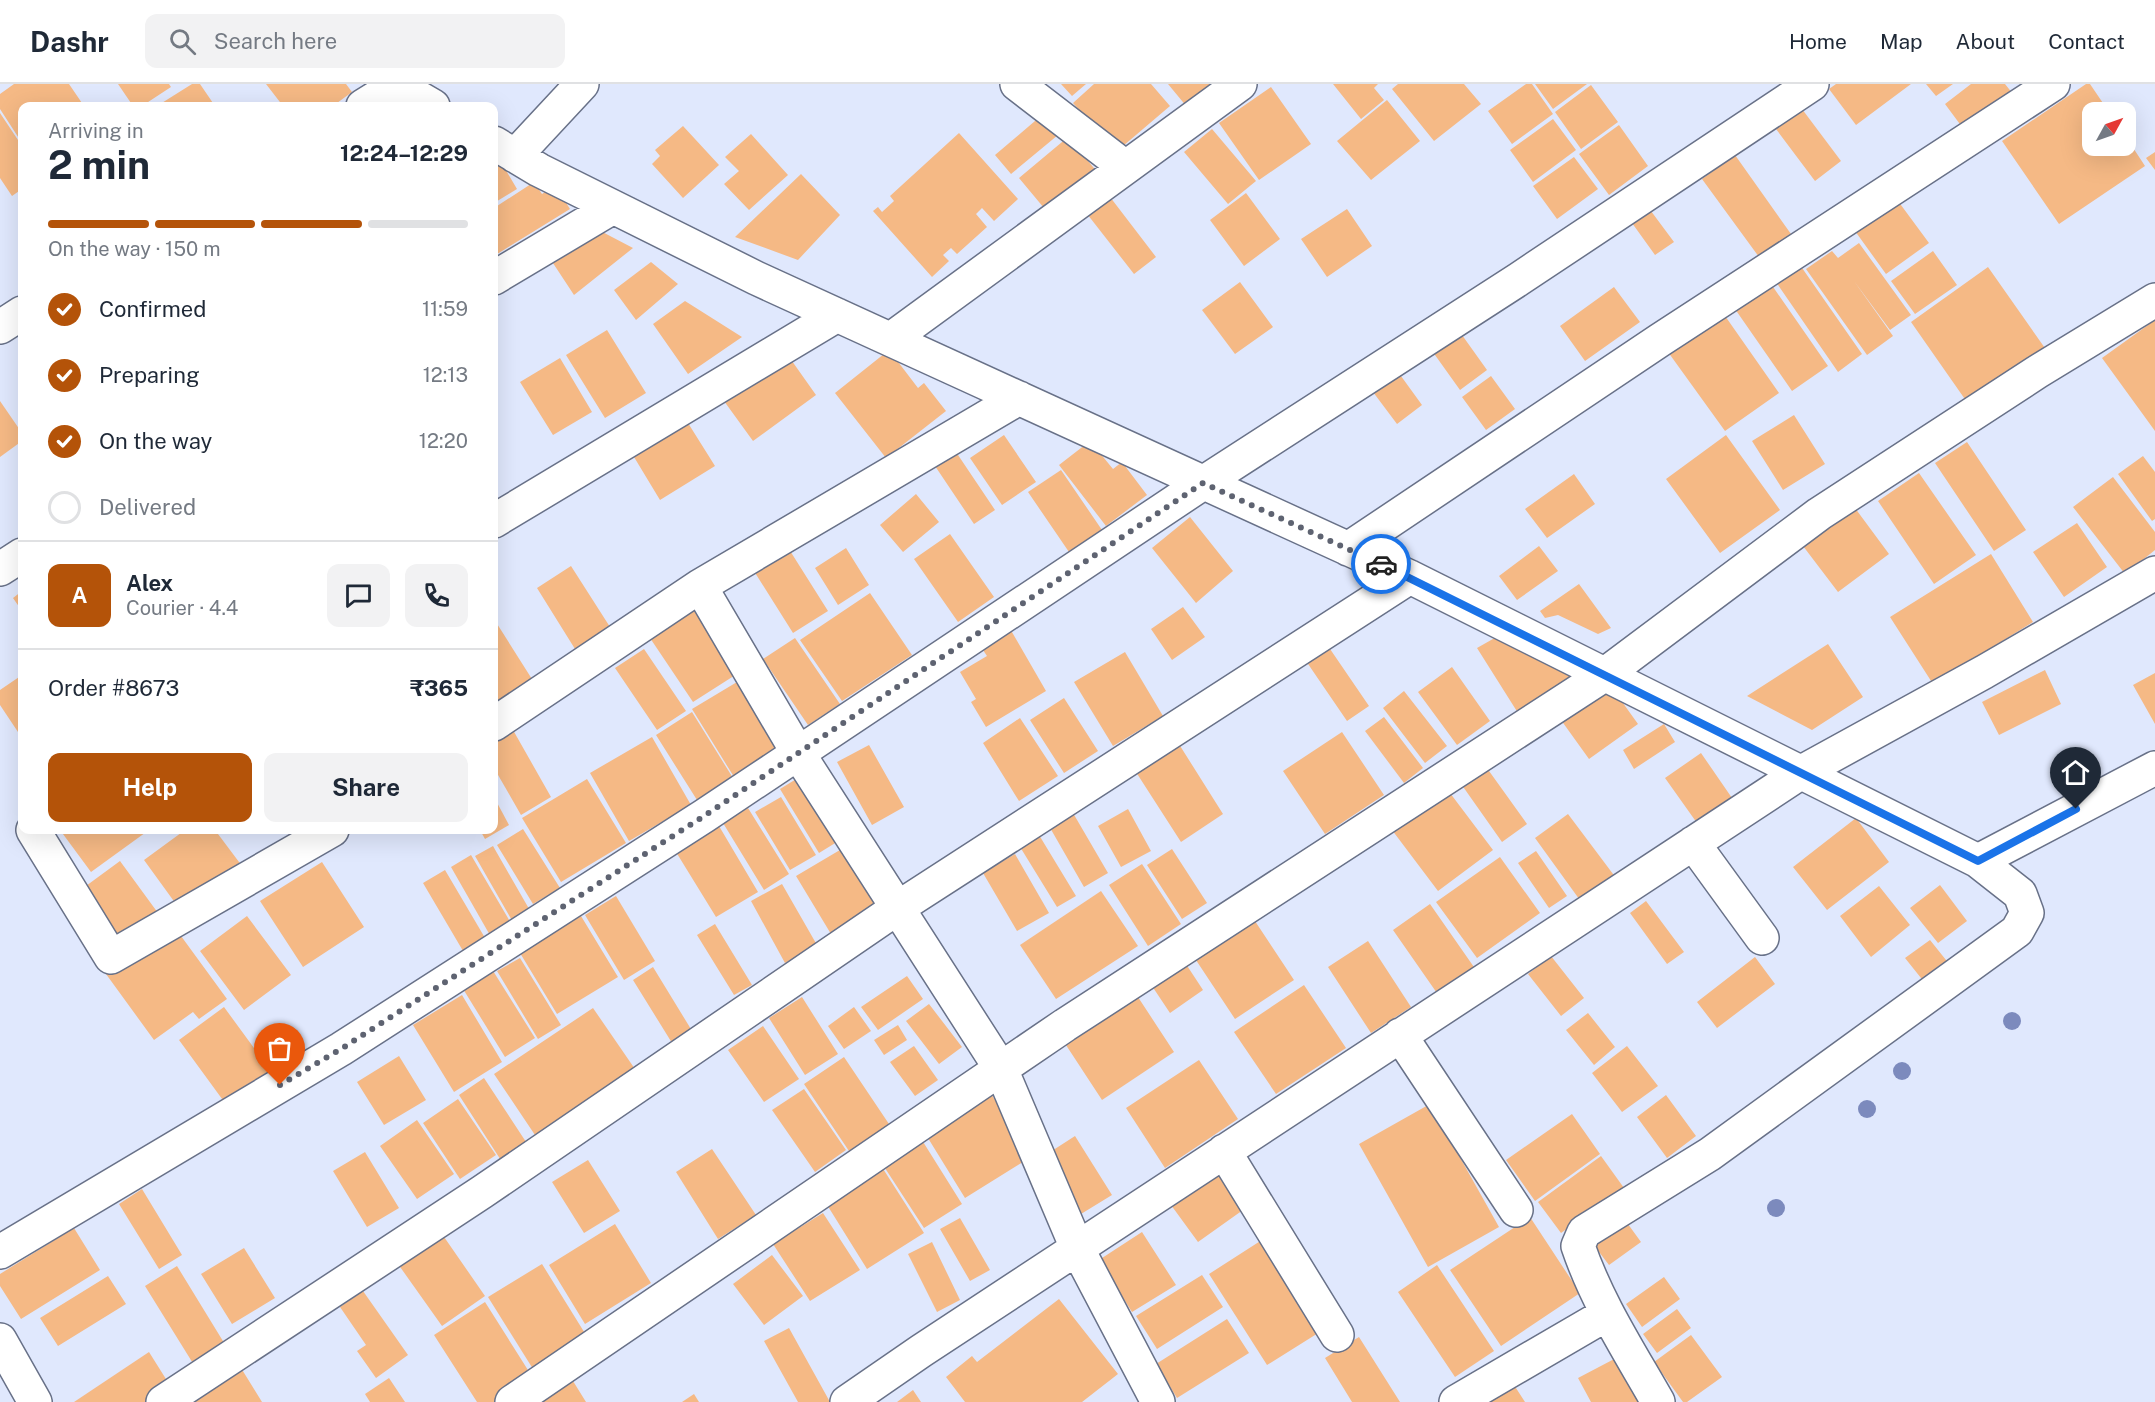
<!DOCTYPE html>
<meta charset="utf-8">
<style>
body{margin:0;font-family:"Public Sans",sans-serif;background:#f2f2f3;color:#1f2937;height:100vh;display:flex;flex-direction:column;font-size:22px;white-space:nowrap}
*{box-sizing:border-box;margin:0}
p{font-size:20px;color:#747a83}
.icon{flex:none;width:33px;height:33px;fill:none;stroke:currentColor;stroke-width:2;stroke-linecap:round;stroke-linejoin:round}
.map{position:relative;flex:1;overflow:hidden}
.side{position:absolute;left:18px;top:18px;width:480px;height:732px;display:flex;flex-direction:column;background:#fff;border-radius:12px;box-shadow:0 6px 24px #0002}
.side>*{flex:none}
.needle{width:39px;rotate:50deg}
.tools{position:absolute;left:2082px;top:18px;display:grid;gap:12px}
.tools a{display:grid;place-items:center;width:54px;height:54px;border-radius:12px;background:#fff;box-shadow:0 6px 24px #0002;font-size:30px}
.pin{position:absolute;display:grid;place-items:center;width:51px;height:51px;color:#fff;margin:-62px -26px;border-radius:50% 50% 50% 0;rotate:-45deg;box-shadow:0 0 6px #0007}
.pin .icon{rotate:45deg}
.courier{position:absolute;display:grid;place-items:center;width:60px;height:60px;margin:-30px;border:4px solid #1a73e8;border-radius:50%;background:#fff;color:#222;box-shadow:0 2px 8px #0007}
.head em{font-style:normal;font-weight:700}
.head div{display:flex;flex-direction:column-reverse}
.head{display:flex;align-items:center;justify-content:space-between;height:102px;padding:0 30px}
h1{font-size:39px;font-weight:700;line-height:45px}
.bar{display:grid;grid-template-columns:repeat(4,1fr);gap:9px 6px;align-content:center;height:72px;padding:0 30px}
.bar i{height:8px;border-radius:4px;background:#e0e1e3}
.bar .active{background:#b45309}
.bar p{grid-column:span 4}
.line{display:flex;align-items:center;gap:15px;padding:0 30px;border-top:2px solid #e0e1e3}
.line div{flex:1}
.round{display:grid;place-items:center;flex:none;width:63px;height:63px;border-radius:12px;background:#f2f2f3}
ol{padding:0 30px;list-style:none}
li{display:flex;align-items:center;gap:18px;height:66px}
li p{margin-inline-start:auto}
li .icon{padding:6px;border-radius:50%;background:#b45309;color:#fff;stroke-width:4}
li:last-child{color:#747a83}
li i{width:33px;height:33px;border:3px solid #e0e1e3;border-radius:50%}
.primary-button{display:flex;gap:12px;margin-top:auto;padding:12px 30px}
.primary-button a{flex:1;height:69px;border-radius:12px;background:#b45309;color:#fff;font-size:24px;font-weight:700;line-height:69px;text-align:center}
.primary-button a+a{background:#f2f2f3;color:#1f2937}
header{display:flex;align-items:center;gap:36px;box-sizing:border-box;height:84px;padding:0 30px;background:#fff;border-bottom:2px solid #e0e1e3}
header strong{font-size:28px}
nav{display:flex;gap:33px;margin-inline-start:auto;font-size:21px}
.search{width:420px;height:54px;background:#f2f2f3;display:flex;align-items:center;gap:15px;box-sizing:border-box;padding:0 21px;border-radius:12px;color:#747a83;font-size:22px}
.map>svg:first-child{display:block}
</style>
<header>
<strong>Dashr</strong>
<div class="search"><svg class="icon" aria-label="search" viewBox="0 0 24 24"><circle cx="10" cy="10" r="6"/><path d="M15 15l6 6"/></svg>Search here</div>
<nav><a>Home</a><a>Map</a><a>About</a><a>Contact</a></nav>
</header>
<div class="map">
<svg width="2155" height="1318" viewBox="0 0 2155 1318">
<rect width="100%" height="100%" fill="#e0e8fd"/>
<path fill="#f5b985" d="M14 0H69L84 22H22V59L0 25V10Z
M118 0H169L171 3 142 22H133Z
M192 0H200L215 22H157Z
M266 0H346L352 8 333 22H283Z
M1061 0H1086L1072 12Z
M1094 0H1151L1170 22 1116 68 1073 19Z
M1168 0H1214L1187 23Z
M1333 0H1378L1374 4 1384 16 1361 35Z
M1398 0H1464L1481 20 1434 57 1392 5Z
M1526 0H1532L1553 30 1512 60 1488 27Z
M1535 0H1587L1553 25Z
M1836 0H1911L1856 41 1829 5Z
M1926 0H1953L1936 12Z
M1971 0H2005L2017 15 1968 51 1945 20Z
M2086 0H2090L2109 28H2092V62H2126V53L2145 82 2059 140 2002 57Z
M1591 1 1618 38 1581 65 1555 28Z
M1271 3 1311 60 1259 96 1219 39Z
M1387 16 1420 57 1371 96 1337 57Z
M1802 25 1841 77 1815 97 1776 45Z
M0 29 22 62V105L12 112 0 94Z
M1042 31 1058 51 1011 90 995 71Z
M1553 35 1576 66 1533 98 1510 66Z
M1619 41 1648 82 1609 111 1579 70Z
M683 42 719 81 683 114 652 80 660 72 655 66Z
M1212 45 1256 97 1228 120 1184 68Z
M959 49 1018 115 994 137 982 124 976 130 987 143 957 170 951 164 943 171 949 177 932 193 873 127 878 123 882 128 894 117 890 112Z
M751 50 788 91 749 126 724 100 739 87 725 73Z
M1068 53 1098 89 1049 130 1019 94Z
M494 66 517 105 494 119Z
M2155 68V86L2146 74Z
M1735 71 1791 150 1759 173 1702 95Z
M1574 73 1598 105 1557 135 1533 102Z
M801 90 840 131 798 176 735 153Z
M534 98 542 110 555 101 570 125 494 172V124Z
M1107 109 1156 173 1134 190 1084 126Z
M1246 109 1280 155 1244 182 1210 136Z
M1898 117 1929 159 1886 190 1855 147Z
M1645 119 1674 158 1655 171 1627 132Z
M1347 125 1372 162 1327 193 1301 155Z
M591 142 633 164 574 211 547 170Z
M1859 159 1911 231 1890 246 1854 197 1893 252 1867 271 1806 185 1832 167 1838 174Z
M1933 167 1957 201 1915 230 1891 197Z
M651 178 678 200 636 236 614 206Z
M1800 181 1862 270 1838 288 1776 198Z
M1988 183 2047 267 1969 321 1911 238Z
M1240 198 1273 243 1235 270 1202 226Z
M1771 200 1828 282 1792 307 1735 225Z
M1614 203 1640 238 1585 277 1560 242Z
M685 217 742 253 688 290 653 240Z
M1723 229 1779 309 1725 347 1668 268Z
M2155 236V347L2102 274Z
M1457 244 1487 286 1460 306 1430 264Z
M607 246 646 309 605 334 566 271Z
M889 266 918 304 924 299 946 327 886 374 835 309Z
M787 270 816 311 753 357 724 317Z
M560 274 592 328 553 351 520 298Z
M1393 281 1422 321 1397 340 1367 300Z
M1491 292 1515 325 1486 346 1462 313Z
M0 317 22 349V357L0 373Z
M1794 331 1825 380 1783 406 1752 357Z
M688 339 715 382 660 416 634 373Z
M1004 351 1036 398 1002 421 970 374Z
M1726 351 1780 426 1720 469 1666 395Z
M1090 357 1113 385 1122 378 1147 411 1106 442 1059 381Z
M1967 358 2026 446 1994 467 1935 379Z
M956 368 995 426 974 440 935 382Z
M2143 372 2155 388V435L2152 437 2118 390Z
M1061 386 1102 446 1069 468 1028 408Z
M1919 389 1976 471 1934 500 1878 417Z
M1574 390 1595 420 1547 454 1525 425Z
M2113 393 2155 448V466L2125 490 2073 423Z
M916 410 939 438 903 468 880 441Z
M1855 424 1889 470 1838 508 1803 462Z
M1190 433 1233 487 1196 519 1152 464Z
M2077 439 2107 483 2064 513 2033 468Z
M950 450 994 513 958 538 914 475Z
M787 462 828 527 793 549 752 484Z
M1539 462 1558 487 1517 516 1499 492Z
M846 464 869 501 838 521 815 484Z
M1991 470 2033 538 1933 600 1890 533Z
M571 482 610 543 575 565 537 504Z
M1579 500 1611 544 1598 550 1558 531 1545 534 1540 527Z
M22 507V527L13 514Z
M870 509 912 571 842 617 800 556Z
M708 516 751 581 693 618 650 554Z
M1183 523 1205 553 1172 576 1151 545Z
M494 535 537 603 503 624 494 608Z
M1009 543 1046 607 986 643 971 618 976 615 960 588 987 572 979 560Z
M1507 547 1579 591 1518 629 1477 564Z
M795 554 840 620 808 641 763 575Z
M1828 560 1863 613 1812 646 1747 612Z
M1328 562 1369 622 1347 637 1306 577Z
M644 565 686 627 657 646 615 584Z
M1125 568 1163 632 1113 662 1074 598Z
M1452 583 1490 637 1457 661 1418 608Z
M757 586 798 653 734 693 692 625Z
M2045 586 2061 620 1999 651 1982 618Z
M2155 589V640L2133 601Z
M22 591V650L20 651 0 621V606Z
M1610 601 1638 640 1589 675 1561 636Z
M1404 607 1447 662 1425 679 1383 624Z
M1064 614 1098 667 1064 689 1030 636Z
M692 628 733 694 697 716 656 651Z
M1384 633 1423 684 1404 699 1365 647Z
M1020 634 1058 692 1019 717 983 659Z
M1664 640 1675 658 1634 685 1623 666Z
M513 646 551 713 521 731 494 684V657Z
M1342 648 1384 711 1325 750 1283 687Z
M652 653 691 721 629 757 590 689Z
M1177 657 1223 730 1181 758 1134 685Z
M869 661 904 723 872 741 837 678Z
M1701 669 1732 714 1697 739 1665 694Z
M1484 680 1527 740 1502 758 1459 697Z
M806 689 845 753 819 769 780 705Z
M587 695 626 759 561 798 522 734Z
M1447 705 1493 766 1438 807 1392 746Z
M494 713 509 741 485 755 480 746H494Z
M781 713 816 771 790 786 755 728Z
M748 724 789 790 764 806 723 739Z
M1128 725 1151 767 1121 783 1098 742Z
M1073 729 1108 789 1084 803 1049 742Z
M1568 730 1616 794 1582 819 1535 754Z
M1856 734 1889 778 1827 826 1793 783Z
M719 742 758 808 716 833 676 768Z
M523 745 560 804 533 820 497 761Z
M60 746H149L91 788Z
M185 746H215L242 782 181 827 144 776Z
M1036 746 1076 812 1057 823 1017 758Z
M493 762 532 830 514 840 475 772Z
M845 763 879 820 831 850 796 792Z
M1172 765 1207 819 1182 835 1147 781Z
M1536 767 1567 812 1549 824 1518 779Z
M1015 770 1049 829 1017 847 983 789Z
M471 771 512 841 491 853 451 783Z
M1500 773 1540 829 1477 874 1436 818Z
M120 777 158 829 112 862 75 810Z
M322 778 364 843 303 883 260 817Z
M1142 780 1181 840 1148 862 1109 801Z
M445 786 488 859 466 872 423 799Z
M782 800 817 861 785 879 751 817Z
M1940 801 1967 837 1938 859 1910 824Z
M1879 802 1910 841 1871 873 1840 832Z
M1101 807 1138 862 1056 915 1020 861Z
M616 812 655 877 624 896 585 831Z
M1646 817 1684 868 1667 880 1630 829Z
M1430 820 1476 886 1439 912 1393 846Z
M1249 828 1294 896 1235 935 1190 867Z
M247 832 291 891 244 926 200 867Z
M581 832 618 893 557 930 520 869Z
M715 840 752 901 734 911 697 851Z
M173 841 227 915 199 935 193 928 154 956 106 890Z
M1930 856 1950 881 1925 899 1905 874Z
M1368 857 1411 923 1371 949 1328 883Z
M1551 872 1584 914 1561 932 1528 890Z
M1755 873 1775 900 1717 944 1697 918Z
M520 874 561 941 538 955 497 887Z
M1182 874 1203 906 1170 929 1148 896Z
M490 882 535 954 505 973 460 900Z
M653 883 697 955 677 967 633 896Z
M907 892 923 915 878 946 861 923Z
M1304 901 1346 964 1276 1010 1234 948Z
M1136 910 1174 968 1102 1016 1064 958Z
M462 911 502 978 454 1008 413 941Z
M802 913 838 970 805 991 769 934Z
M929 920 962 963 939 980 906 937Z
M224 923 270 986 225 1019 179 956Z
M854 923 871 947 844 965 828 942Z
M593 924 637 988 537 1054 494 990Z
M1588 929 1615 963 1594 981 1566 946Z
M898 941 907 956 884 971 874 956Z
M763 942 799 995 764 1018 728 966Z
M914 962 938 996 915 1012 890 978Z
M1627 962 1658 1002 1622 1028 1592 989Z
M399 972 426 1016 384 1041 357 998Z
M844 973 891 1043 851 1070 804 1000Z
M1199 976 1238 1035 1165 1084 1126 1024Z
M484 994 530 1064 504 1081 459 1011Z
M804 1005 846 1066 815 1088 772 1026Z
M988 1005 1031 1073 965 1114 923 1046Z
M1666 1011 1696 1052 1667 1074 1637 1033Z
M458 1015 496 1071 460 1095 423 1039Z
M1430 1020 1499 1143 1428 1183 1359 1060Z
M1572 1030 1600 1070 1535 1117 1506 1076Z
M417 1036 454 1090 417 1115 380 1062Z
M1075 1052 1112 1111 1081 1130 1044 1072Z
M920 1053 962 1120 924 1144 881 1078Z
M712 1065 756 1131 718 1155 676 1088Z
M365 1068 399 1124 367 1143 333 1087Z
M1601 1072 1624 1104 1561 1149 1538 1118Z
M588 1076 620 1127 584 1149 552 1098Z
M880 1080 924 1149 867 1185 824 1116Z
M1223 1083 1250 1121 1198 1158 1171 1121Z
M142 1105 182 1171 159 1185 119 1120Z
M823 1129 860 1186 810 1217 773 1160Z
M1530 1133 1580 1209 1501 1262 1450 1186Z
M960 1134 990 1186 970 1197 940 1145Z
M1625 1136 1641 1158 1609 1181 1593 1160Z
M615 1140 651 1199 585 1240 549 1181Z
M74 1144 100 1186 21 1235 0 1202V1190Z
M1142 1148 1176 1201 1132 1228 1099 1176Z
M442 1150 485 1212 442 1242 398 1180Z
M1265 1154 1323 1246 1267 1281 1209 1190Z
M932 1158 960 1216 937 1228 908 1170Z
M244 1164 275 1214 232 1240 201 1190Z
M772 1171 803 1212 764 1241 733 1200Z
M542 1180 586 1251 533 1285 488 1213Z
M1437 1181 1494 1267 1455 1293 1398 1208Z
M177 1182 226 1262 194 1281 145 1202Z
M1202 1191 1223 1223 1157 1265 1136 1232Z
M108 1192 126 1220 58 1262 40 1234Z
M1664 1193 1680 1215 1642 1243 1626 1220Z
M363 1207 408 1271 376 1294 357 1267 366 1261 340 1223Z
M1059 1215 1118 1290 1082 1318H965L946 1293 972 1272 977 1278Z
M485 1218 533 1294 496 1318H477L434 1251Z
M1677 1225 1691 1244 1657 1269 1643 1250Z
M1227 1235 1249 1269 1177 1314 1156 1280Z
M789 1244 830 1318H798L764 1257Z
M1691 1251 1722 1293 1687 1318H1683L1654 1278Z
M1359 1253 1400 1318H1352L1325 1274Z
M149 1268 171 1303 148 1318H74Z
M1618 1273 1642 1318H1591L1578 1294Z
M241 1284 262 1318H185Z
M389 1294 405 1318H370L365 1310Z
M573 1297 586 1318H539Z
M1514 1301 1525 1318H1490Z
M913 1306 921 1318H897Z
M694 1310 699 1318H682Z"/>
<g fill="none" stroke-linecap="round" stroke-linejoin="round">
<defs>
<path id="minor" d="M395 0 433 22
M1017 0 1125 83
M363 22 397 1
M494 59 539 86 756 194 1410 493 1978 777 2020 810 2027 829 2017 847 1710 1070 1584 1148 1578 1162C1597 1218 1629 1267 1658 1318
M515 72 582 0
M494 194 613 123
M0 243 22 229
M891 255 1240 0
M494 437 837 231
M1348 465 1660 256 2053 0
M0 485 22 471
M700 502 798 669 1001 985 1077 1164 1158 1318
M494 640 700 502 1019 314
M33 746 111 873 332 746
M1693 759 1762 854
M1978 777 2155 684
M1400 951 1516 1126
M1224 1067 1337 1251
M0 1168 341 965 704 732 1203 399 1519 195 1812 0
M0 1256 35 1318
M163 1318 482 1108 896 825 1410 493
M512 1318 1065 941 1604 591 1819 430 2037 288 2155 216
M847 1318 921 1267 1800 689 1984 588 2155 489
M1456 1318 1607 1230"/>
</defs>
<use href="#minor" stroke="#687188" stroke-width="36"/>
<use href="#minor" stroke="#fff" stroke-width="33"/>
</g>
<g fill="#7c8abd">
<circle cx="2012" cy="937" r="9"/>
<circle cx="1902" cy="987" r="9"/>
<circle cx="1867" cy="1025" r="9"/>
<circle cx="1776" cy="1124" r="9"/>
</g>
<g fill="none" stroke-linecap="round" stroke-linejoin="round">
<path stroke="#5e6371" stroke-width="6" stroke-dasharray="0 10.8" d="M280 1001 341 965 704 732 1203 399 1381 480"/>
<path stroke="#1a73e8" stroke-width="8" d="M1381 480 1978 777 2076 725"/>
</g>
</svg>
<div class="tools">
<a><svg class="needle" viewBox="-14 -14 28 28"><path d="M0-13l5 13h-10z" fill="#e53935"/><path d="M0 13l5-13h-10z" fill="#747a83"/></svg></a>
</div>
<div class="pin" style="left:280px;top:1001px;background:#ea580c"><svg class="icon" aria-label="bag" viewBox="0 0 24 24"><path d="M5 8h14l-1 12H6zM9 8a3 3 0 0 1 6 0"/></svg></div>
<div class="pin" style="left:2076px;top:725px;background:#1f2937"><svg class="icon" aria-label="home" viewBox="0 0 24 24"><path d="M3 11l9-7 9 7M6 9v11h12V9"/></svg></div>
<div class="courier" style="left:1381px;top:480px"><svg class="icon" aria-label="car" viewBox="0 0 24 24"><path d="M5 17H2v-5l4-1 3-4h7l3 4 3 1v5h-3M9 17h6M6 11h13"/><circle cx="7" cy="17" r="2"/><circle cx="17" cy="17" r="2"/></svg></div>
<section class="side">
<div class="head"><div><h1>2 min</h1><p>Arriving in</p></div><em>12:24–12:29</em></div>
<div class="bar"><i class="active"></i><i class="active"></i><i class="active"></i><i></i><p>On the way · 150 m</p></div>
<ol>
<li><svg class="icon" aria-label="check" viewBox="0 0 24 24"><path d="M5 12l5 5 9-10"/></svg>Confirmed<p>11:59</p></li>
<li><svg class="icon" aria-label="check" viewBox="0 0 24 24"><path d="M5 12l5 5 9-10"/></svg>Preparing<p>12:13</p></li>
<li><svg class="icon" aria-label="check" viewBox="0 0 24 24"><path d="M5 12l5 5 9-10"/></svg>On the way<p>12:20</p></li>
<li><i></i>Delivered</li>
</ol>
<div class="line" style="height:108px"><b class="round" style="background:#b45309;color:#fff">A</b><div><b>Alex</b><p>Courier · 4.4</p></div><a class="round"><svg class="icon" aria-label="chat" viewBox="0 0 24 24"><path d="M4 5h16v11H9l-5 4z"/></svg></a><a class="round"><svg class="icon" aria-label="phone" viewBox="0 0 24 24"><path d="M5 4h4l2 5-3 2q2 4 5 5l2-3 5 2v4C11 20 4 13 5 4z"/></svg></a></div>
<div class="line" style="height:78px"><div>Order #8673</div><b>₹365</b></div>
<div class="primary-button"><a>Help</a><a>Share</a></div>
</section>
</div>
